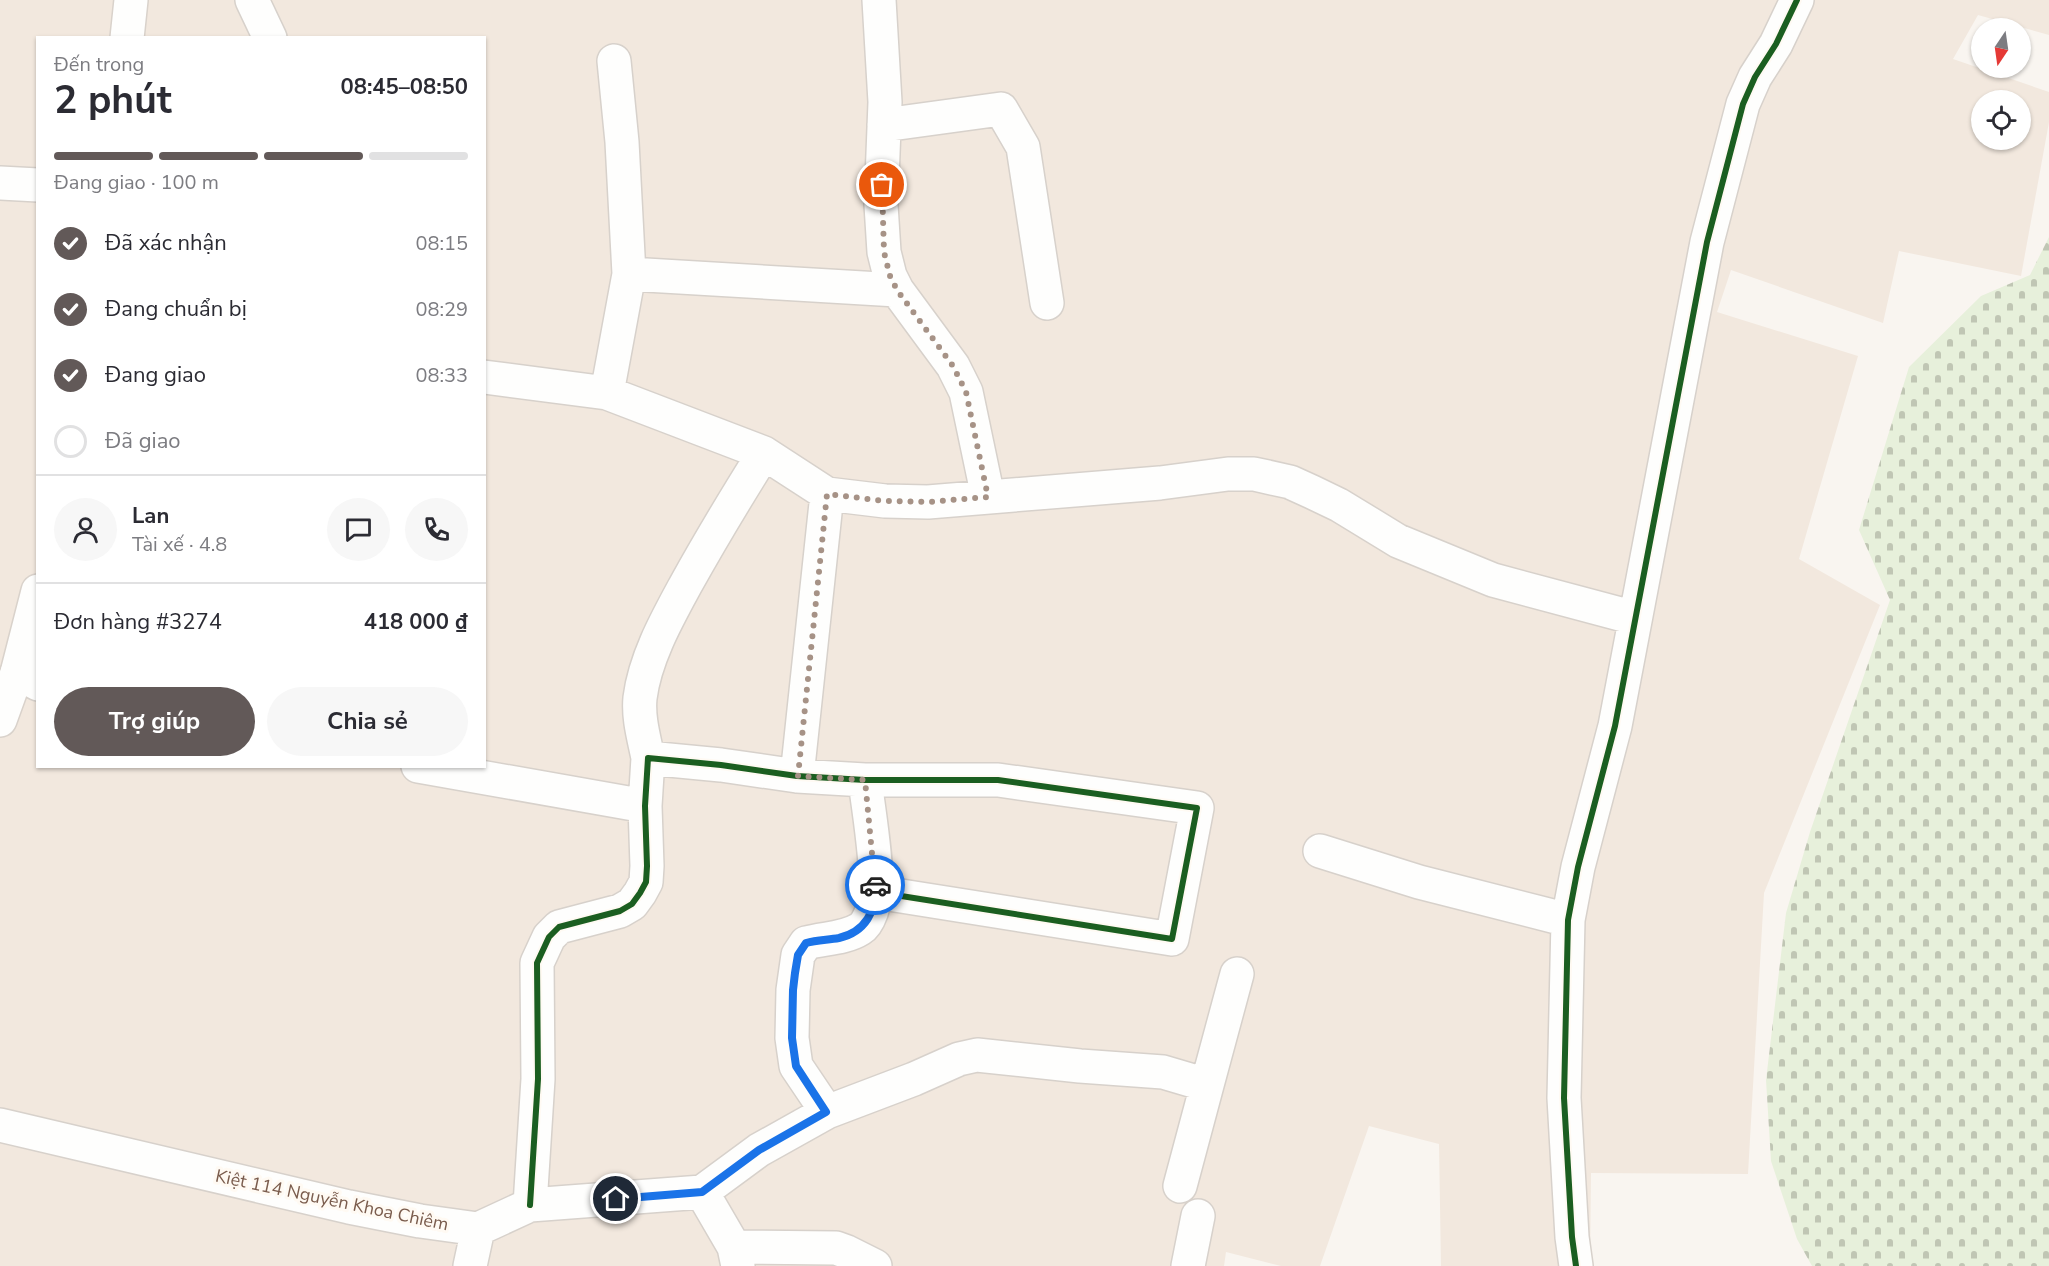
<!DOCTYPE html>
<html lang="vi">
<meta charset="utf-8">
<style>
body{margin:0;font-family:"Nunito Sans",sans-serif;background:#f7f7f7;color:#2b2b33;height:100vh;display:flex;flex-direction:column;font-size:22px;white-space:nowrap}
*{box-sizing:border-box;margin:0}
p{font-size:20px;color:#7c7c81}
.icon{flex:none;width:33px;height:33px;fill:none;stroke:currentColor;stroke-width:2;stroke-linecap:round;stroke-linejoin:round}
.map{position:relative;flex:1;overflow:hidden}
.details{position:absolute;left:36px;top:36px;width:450px;height:732px;display:flex;flex-direction:column;background:#fff;border-radius:0px;box-shadow:0 2px 4px #0004}
.details>*{flex:none}
.needle{width:39px;rotate:193deg}
.fabs{position:absolute;left:1971px;top:18px;display:grid;gap:12px}
.fabs a{display:grid;place-items:center;width:60px;height:60px;border-radius:50%;background:#fff;box-shadow:0 2px 4px #0004;font-size:30px}
.pin{position:absolute;display:grid;place-items:center;width:51px;height:51px;color:#fff;margin:-26px;border:3px solid #fff;border-radius:50%;box-shadow:0 2px 6px #0007}
.courier{position:absolute;display:grid;place-items:center;width:60px;height:60px;margin:-30px;border:4px solid #1a73e8;border-radius:50%;background:#fff;color:#222;box-shadow:0 2px 8px #0007}
.overview em{font-style:normal;font-weight:700}
.overview div{display:flex;flex-direction:column-reverse}
.overview{display:flex;align-items:center;justify-content:space-between;height:102px;padding:0 18px}
h1{font-size:39px;font-weight:700;line-height:45px}
.bar{display:grid;grid-template-columns:repeat(4,1fr);gap:9px 6px;align-content:center;height:72px;padding:0 18px}
.bar i{height:8px;border-radius:4px;background:#e1e1e2}
.bar .current{background:#625958}
.bar p{grid-column:span 4}
.line{display:flex;align-items:center;gap:15px;padding:0 18px;border-top:2px solid #e1e1e2}
.line div{flex:1}
.round{display:grid;place-items:center;flex:none;width:63px;height:63px;border-radius:32px;background:#f7f7f7}
ol{padding:0 18px;list-style:none}
li{display:flex;align-items:center;gap:18px;height:66px}
li p{margin-inline-start:auto}
li .icon{padding:6px;border-radius:50%;background:#625958;color:#fff;stroke-width:4}
li:last-child{color:#7c7c81}
li i{width:33px;height:33px;border:3px solid #e1e1e2;border-radius:50%}
.button{display:flex;gap:12px;margin-top:auto;padding:12px 18px}
.button a{flex:1;height:69px;border-radius:36px;background:#625958;color:#fff;font-size:24px;font-weight:700;line-height:69px;text-align:center}
.button a+a{background:#f7f7f7;color:#2b2b33}
.map>svg:first-child{display:block}
</style>
<div class="map">
<svg width="2049" height="1266" viewBox="0 0 2049 1266">
<defs>
<pattern id="cemetery-stones" width="16" height="16" patternUnits="userSpaceOnUse" patternTransform="scale(1.5)"><rect width="16" height="16" fill="#e7f0db"/><path d="M2 7V4a2 2 0 0 1 4 0v3zM10 15v-3a2 2 0 0 1 4 0v3z" fill="#c0c6b4"/></pattern>
</defs>
<rect width="100%" height="100%" fill="#f9f5f0"/>
<path fill="#f2e8de" fill-rule="evenodd" d="M0 0H2049V35L1978 15 1953 59 2049 92V122L2021 276 1899 251 1883 323 1731 270 1717 312 1858 356 1799 559 1880 605 1764 893 1748 1174 1591 1173 1590 1266H1441L1439 1144 1369 1126 1320 1266H1281L1226 1252 1224 1266H0ZM38 38H484V766H38ZM1982 100H2020V140H1982Z"/>
<path fill="url(#cemetery-stones)" d="M2049 237V1266H1812L1797 1239 1771 1161 1766 1080 1786 913 1810 832 1890 600 1859 530 1909 367 1981 296 2030 275Z"/>
<g fill="none" stroke-linecap="round" stroke-linejoin="round">
<defs>
<path id="street" d="M252 0 270 38
M879 0 885 102 881 205 884 252 890 276 897 290 953 366 966 392 988 497
M614 61 622 142 629 274
M884 125 1001 109 1023 147 1047 303
M0 183 38 185
M484 377 607 393 764 453 827 494 885 501 928 502 1160 483 1228 474H1254L1290 482 1312 492 1339 505 1398 541 1493 580 1635 618
M607 393 629 274 897 290
M17 673 38 684
M648 758C644 738 638 718 640 698 645 658 667 619 686 584 711 539 737 496 764 453
M418 766 645 806
M797 776 827 494
M1320 851 1419 882 1568 920
M1207 1085 1237 974
M827 1112 796 1066 792 1038 793 990 798 955 806 943C824 938 844 939 860 929 870 923 875 902 876 891 877 858 869 814 865 780
M0 1125 349 1207 420 1221 478 1229 530 1205 702 1192 759 1150 827 1112 914 1079 959 1059 977 1055 1080 1066 1163 1072 1207 1085 1180 1186
M702 1192 734 1247 738 1266
M530 1205 538 1079 537 963 549 937 559 927 620 911 632 904 640 893 646 882 647 866 645 806 648 758 721 765 797 776 865 780H998L1197 808 1172 939 876 892
M734 1247 836 1248 847 1252 875 1266
M470 1266 478 1229
M1188 1266 1198 1216
M1576 1266 1572 1237 1564 1098 1568 920 1578 867 1615 726 1707 242 1743 104 1755 77 1776 44 1797 0"/>
<path id="secondary" d="M127 38 131 0
M0 720 17 673 38 591"/>
</defs>
<use href="#street" stroke="#d7d1cb" stroke-width="36"/>
<use href="#secondary" stroke="#d9d2cb" stroke-width="36"/>
<use href="#street" stroke="#fefefd" stroke-width="33"/>
<use href="#secondary" stroke="#fefefd" stroke-width="33"/>
<defs>
<path id="cycleway" d="M530 1205 538 1079 537 963 549 937 559 927 620 911 632 904 640 893 646 882 647 866 645 806 648 758 721 765 797 776 865 780H998L1197 808 1172 939 876 892
M1576 1266 1572 1237 1564 1098 1568 920 1578 867 1615 726 1707 242 1743 104 1755 77 1776 44 1797 0"/>
</defs>
<use href="#cycleway" stroke="#fffaf3" stroke-width="10"/>
<use href="#cycleway" stroke="#1b5e20" stroke-width="6"/>
</g>
<g fill="none" stroke-linecap="round" stroke-linejoin="round">
<path stroke="#a69286" stroke-width="6" stroke-dasharray="0 10.8" d="M875 885 865 780 798 776 827 494 885 501 928 502 988 497 966 392 953 366 897 290 890 276 884 252 882 185"/>
<path stroke="#1a73e8" stroke-width="8" d="M616 1199 702 1192 759 1150 826 1112 796 1066 792 1038 793 990 795 973 798 955 806 943C817 940 828 940 839 938 865 932 877 911 875 885"/>
</g>
<g text-anchor="middle" dominant-baseline="central" stroke-width="6" stroke-linejoin="round" paint-order="stroke">
<g font-size="18" fill="#7a5c4d" stroke="#fffaf3">
<text transform="translate(332 1200) rotate(12)">Kiệt 114 Nguyễn Khoa Chiêm</text>
</g>
</g>
</svg>
<div class="fabs">
<a><svg class="needle" viewBox="-14 -14 28 28"><path d="M0-13l5 13h-10z" fill="#e53935"/><path d="M0 13l5-13h-10z" fill="#7c7c81"/></svg></a>
<a><svg class="icon" aria-label="locate" viewBox="0 0 24 24"><circle cx="12" cy="12" r="6"/><path d="M12 2v4M12 18v4M2 12h4M18 12h4"/></svg></a>
</div>
<div class="pin" style="left:882px;top:185px;background:#ea580c"><svg class="icon" aria-label="bag" viewBox="0 0 24 24"><path d="M5 8h14l-1 12H6zM9 8a3 3 0 0 1 6 0"/></svg></div>
<div class="pin" style="left:616px;top:1199px;background:#1f2937"><svg class="icon" aria-label="home" viewBox="0 0 24 24"><path d="M3 11l9-7 9 7M6 9v11h12V9"/></svg></div>
<div class="courier" style="left:875px;top:885px"><svg class="icon" aria-label="car" viewBox="0 0 24 24"><path d="M5 17H2v-5l4-1 3-4h7l3 4 3 1v5h-3M9 17h6M6 11h13"/><circle cx="7" cy="17" r="2"/><circle cx="17" cy="17" r="2"/></svg></div>
<section class="details">
<div class="overview"><div><h1>2 phút</h1><p>Đến trong</p></div><em>08:45–08:50</em></div>
<div class="bar"><i class="current"></i><i class="current"></i><i class="current"></i><i></i><p>Đang giao · 100 m</p></div>
<ol>
<li><svg class="icon" aria-label="check" viewBox="0 0 24 24"><path d="M5 12l5 5 9-10"/></svg>Đã xác nhận<p>08:15</p></li>
<li><svg class="icon" aria-label="check" viewBox="0 0 24 24"><path d="M5 12l5 5 9-10"/></svg>Đang chuẩn bị<p>08:29</p></li>
<li><svg class="icon" aria-label="check" viewBox="0 0 24 24"><path d="M5 12l5 5 9-10"/></svg>Đang giao<p>08:33</p></li>
<li><i></i>Đã giao</li>
</ol>
<div class="line" style="height:108px"><a class="round"><svg class="icon" aria-label="person" viewBox="0 0 24 24"><circle cx="12" cy="8" r="4"/><path d="M4 21q1-7 8-7t8 7"/></svg></a><div><b>Lan</b><p>Tài xế · 4.8</p></div><a class="round"><svg class="icon" aria-label="chat" viewBox="0 0 24 24"><path d="M4 5h16v11H9l-5 4z"/></svg></a><a class="round"><svg class="icon" aria-label="phone" viewBox="0 0 24 24"><path d="M5 4h4l2 5-3 2q2 4 5 5l2-3 5 2v4C11 20 4 13 5 4z"/></svg></a></div>
<div class="line" style="height:78px"><div>Đơn hàng #3274</div><b>418 000 ₫</b></div>
<div class="button"><a>Trợ giúp</a><a>Chia sẻ</a></div>
</section>
</div>
